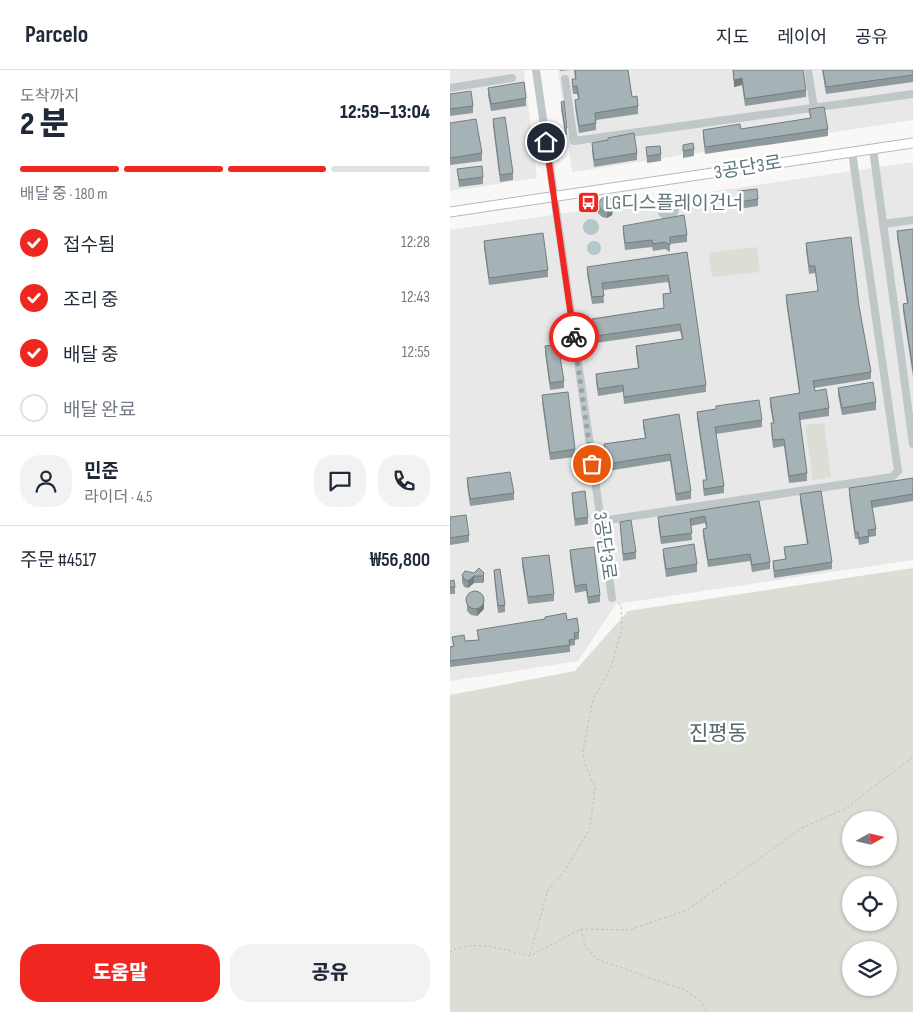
<!DOCTYPE html>
<html lang="ko">
<meta charset="utf-8">
<style>
body{margin:0;font-family:"Sofia Sans Condensed","Noto Sans KR",sans-serif;background:#f2f2f3;color:#1f2937;height:100vh;display:flex;flex-direction:column;font-size:19px;white-space:nowrap}
*{box-sizing:border-box;margin:0}
p{font-size:16px;color:#747a83}
.icon{flex:none;width:28px;height:28px;fill:none;stroke:currentColor;stroke-width:2;stroke-linecap:round;stroke-linejoin:round}
.map{position:relative;flex:1;overflow:hidden}
.side{display:flex;flex-direction:column;background:#fff;width:450px}
.side>*{flex:none}
.needle{width:32px;rotate:82deg}
.fabs{position:absolute;left:392px;top:741px;display:grid;gap:10px}
.fabs a{display:grid;place-items:center;width:55px;height:55px;border-radius:50%;background:#fff;box-shadow:0 1px 4px #0004;font-size:25px}
.pin{position:absolute;display:grid;place-items:center;width:42px;height:42px;color:#fff;margin:-21px;border:2px solid #fff;border-radius:50%;box-shadow:0 1px 5px #0007}
.courier{position:absolute;display:grid;place-items:center;width:50px;height:50px;margin:-25px;border:4px solid #ef2720;border-radius:50%;background:#fff;color:#222;box-shadow:0 1px 6px #0007}
.overview em{font-style:normal;font-weight:800}
.overview div{display:flex;flex-direction:column-reverse}
.overview{display:flex;align-items:center;justify-content:space-between;height:85px;padding:0 20px}
h1{font-size:32px;font-weight:800;line-height:38px}
.bar{display:grid;grid-template-columns:repeat(4,1fr);gap:8px 5px;align-content:center;height:60px;padding:0 20px}
.bar i{height:6px;border-radius:4px;background:#e0e1e3}
.bar .on{background:#ef2720}
.bar p{grid-column:span 4}
.line{display:flex;align-items:center;gap:12px;padding:0 20px;border-top:1px solid #e0e1e3}
.line div{flex:1}
.round{display:grid;place-items:center;flex:none;width:52px;height:52px;border-radius:20px;background:#f2f2f3}
ol{padding:0 20px;list-style:none}
li{display:flex;align-items:center;gap:15px;height:55px}
li p{margin-inline-start:auto}
li .icon{padding:5px;border-radius:50%;background:#ef2720;color:#fff;stroke-width:4}
li:last-child{color:#747a83}
li i{width:28px;height:28px;border:2px solid #e0e1e3;border-radius:50%}
.action{display:flex;gap:10px;margin-top:auto;padding:10px 20px}
.action a{flex:1;height:58px;border-radius:20px;background:#ef2720;color:#fff;font-size:20px;font-weight:800;line-height:58px;text-align:center}
.action a+a{background:#f2f2f3;color:#1f2937}
header{display:flex;align-items:center;gap:30px;box-sizing:border-box;height:70px;padding:0 25px;background:#fff;border-bottom:1px solid #e0e1e3}
header strong{font-size:24px}
nav{display:flex;gap:28px;margin-inline-start:auto;font-size:18px}
main{display:flex;flex:1;min-height:0}
.map>svg:first-child{display:block}
</style>
<header>
<strong>Parcelo</strong>
<nav><a>지도</a><a>레이어</a><a>공유</a></nav>
</header>
<main>
<section class="side">
<div class="overview"><div><h1>2 분</h1><p>도착까지</p></div><em>12:59–13:04</em></div>
<div class="bar"><i class="on"></i><i class="on"></i><i class="on"></i><i></i><p>배달 중 · 180 m</p></div>
<ol>
<li><svg class="icon" aria-label="check" viewBox="0 0 24 24"><path d="M5 12l5 5 9-10"/></svg>접수됨<p>12:28</p></li>
<li><svg class="icon" aria-label="check" viewBox="0 0 24 24"><path d="M5 12l5 5 9-10"/></svg>조리 중<p>12:43</p></li>
<li><svg class="icon" aria-label="check" viewBox="0 0 24 24"><path d="M5 12l5 5 9-10"/></svg>배달 중<p>12:55</p></li>
<li><i></i>배달 완료</li>
</ol>
<div class="line" style="height:90px"><a class="round"><svg class="icon" aria-label="person" viewBox="0 0 24 24"><circle cx="12" cy="8" r="4"/><path d="M4 21q1-7 8-7t8 7"/></svg></a><div><b>민준</b><p>라이더 · 4.5</p></div><a class="round"><svg class="icon" aria-label="chat" viewBox="0 0 24 24"><path d="M4 5h16v11H9l-5 4z"/></svg></a><a class="round"><svg class="icon" aria-label="phone" viewBox="0 0 24 24"><path d="M5 4h4l2 5-3 2q2 4 5 5l2-3 5 2v4C11 20 4 13 5 4z"/></svg></a></div>
<div class="line" style="height:65px"><div>주문 #4517</div><b>₩56,800</b></div>
<div class="action"><a>도움말</a><a>공유</a></div>
</section>
<div class="map">
<svg width="463" height="942" viewBox="0 0 463 942">
<rect width="100%" height="100%" fill="#f9f8f6"/>
<path fill="#e7e8e7" d="M0 0H74L87 108 0 121Z
M108 0H463V50L122 102Z
M463 92V490L166 534 128 591 0 611V160Z"/>
<path fill="#daded5" fill-rule="evenodd" d="M307 177 310 202 262 207 259 183Z
M374 353 381 407 363 410 355 355Z
M463 498V942H0V625L125 601 178 541ZM401 750H439V788H401ZM401 815H439V852H401ZM401 880H439V918H401Z"/>
<path fill="#b5c8c9" d="M207 139a11 11 0 1 1 22 0a11 11 0 1 1-22 0Z
M133 157a8 8 0 1 1 16 0a8 8 0 1 1-16 0Z
M137 178a7 7 0 1 1 14 0a7 7 0 1 1-14 0Z"/>
<g fill="none" stroke-linecap="round" stroke-linejoin="round">
<defs>
<path id="major" d="M0 142 463 73"/>
</defs>
<use href="#major" stroke="#b3bbbe" stroke-width="11"/>
<path stroke="#babfc1" stroke-width="1" stroke-dasharray="2.5 2.5" stroke-linecap="butt" d="M131 859 136 877 146 889 235 920 249 930 258 942
M0 882C24 868 54 880 80 886L131 859 179 860 237 840 352 758 395 739 463 687
M80 884 98 820 115 800 140 758 145 718 134 691 133 681 143 630 161 597 172 559 171 535 168 533"/>
<path stroke="#bfc7c9" stroke-width="8" d="M86 0 162 528
M358 0 364 38
M115 9 124 71 463 24
M0 18 62 8
M423 79 463 374
M433 154 463 150
M151 451 442 407 448 401 402 82"/>
<use href="#major" stroke="#fff" stroke-width="9"/>
</g>
<path fill="#8f9a9d" d="M110 0H121L110 1Z
M124 0H178L182 27 188 36V44L146 50V60L129 63 125 37V30L128 29 127 24H123L122 16V9H125Z
M283 0 356 20V27L295 36 292 15 284 17Z
M372 0H463V12L376 24Z
M38 18 76 28V36L41 41 38 25Z
M0 24 23 36V43L0 46Z
M111 32 117 58V65H115L111 39Z
M359 39 378 59V66L255 84 253 67V60L291 59 360 48Z
M43 49 63 103V110L50 112 43 56Z
M0 53 32 83V91L0 95Z
M158 68 187 83V90L144 97 142 81V73L158 71Z
M233 75 244 79V86L233 88Z
M196 77 211 84V91L197 93Z
M7 99 33 107V114L9 117Z
M288 121 308 129V136L289 139Z
M148 136 163 140 162 145 157 148 152 147 148 143Z
M173 156 237 165V172L220 174V182L215 179 203 181 202 177 175 180 173 163Z
M463 159V307L453 241V234L457 233 447 168V161Z
M34 171 98 200V207L39 215 34 178Z
M356 173 409 236 421 302V309L364 318 365 321 379 338V346L350 350 357 403V411L339 413 334 376 323 378 321 360V353H323L320 335V328L349 323 336 232V225L368 221 365 203 359 204 356 180Z
M237 182 256 315V322L174 334 173 322 148 326 146 311V304L188 298 186 283V276L232 269 230 261 145 273 142 256V249L214 238 213 224 220 223 218 212 153 220 154 233 142 234 137 204V197Z
M95 276 114 311V318L100 320 95 283Z
M388 318 426 332V340L392 345 388 325Z
M92 325 125 379V387L100 390 92 332Z
M266 336 312 350V357L266 364 274 416V423L254 426 253 418V410H256L247 349V342L266 339Z
M229 344 241 421V429L226 431 220 391 157 401 154 381V374L195 368 193 357V350Z
M17 408 64 423V430L20 436 17 415Z
M463 408V431L422 438 426 459V466L419 467V473L409 475 408 469H405L399 425V418Z
M122 423 138 447V454L125 456 122 430Z
M350 424 382 492V499L324 508 323 491 335 489 334 477 357 474 350 431Z
M309 431 320 492V499L302 502 300 491 258 497 253 466V459L256 458 255 453 241 456 242 470 211 474 208 454V447Z
M0 447 19 465V472L0 475Z
M170 452 186 482V489L173 491Z
M213 479 247 494V502L216 507 213 486Z
M120 480 150 525V532L138 534 136 521 125 523 120 488Z
M72 488 104 524V531L78 534 72 495Z
M29 498 34 510 33 513H24L18 518 14 517 12 512V505L24 503Z
M44 500 55 535V542L48 543 44 507Z
M0 511 5 517V524H0Z
M17 527 34 539 27 546 21 545 17 541Z
M117 550 129 562V569L125 570V575L120 576V582L0 597V577L3 576 2 567 15 571 28 570 27 560Z"/>
<path fill="#747d7f" d="M292 8V15L284 17V10Z
M163 133V140L162 145 157 148V141Z
M34 503V510L33 513V506Z
M24 506V513L18 518V511Z
M34 532V539L27 546V539Z"/>
<path fill="#a6b3b6" stroke="#747d7f" d="M125 0H178L182 27 187 26 188 36 145 43 146 53 129 56 125 30 129 29 127 16 123 17 122 9H126Z
M283 0H353L356 20 295 29 292 8 284 10Z
M373 0H463V5L376 17Z
M74 12 76 28 41 34 38 18Z
M21 21 23 36 0 39V24Z
M114 31 117 58H115L111 32Z
M374 37 378 59 255 77 253 60 290 54 291 59 361 48 359 39Z
M55 47 63 103 50 105 43 49Z
M26 49 32 83 0 88V53Z
M184 63 187 83 144 90 142 73 158 70V68Z
M243 73 244 79 233 81V75Z
M210 76 211 84 197 86 196 77Z
M32 96 33 107 9 110 7 99Z
M307 119 308 129 289 132 288 121Z
M149 134a7 7 0 1 1 14 0a7 7 0 1 1-14 0Z
M234 145 237 165 220 167V175L215 172 203 174 202 170 175 173 173 156Z
M463 159V300L453 234 458 233 447 161Z
M93 163 98 200 39 208 34 171Z
M401 167 409 236 421 302 363 311 365 321 376 319 379 338 349 343 357 403 339 406 334 369 323 370 321 353H324L320 328 350 323 336 225 368 221 365 196H359L356 173Z
M237 182 256 315 174 327 173 315 148 319 146 304 189 298 186 276 233 269 230 254 145 266 142 249 214 238 213 224 221 223 218 205 152 213 154 226 142 227 137 197Z
M108 274 114 311 100 313 95 276Z
M423 312 426 332 392 338 388 318Z
M118 322 125 379 100 383 92 325Z
M309 330 312 350 265 357 274 416 254 419 253 410H257L247 342 266 339V336Z
M229 344 241 421 226 424 220 384 157 394 154 374 196 368 193 350Z
M60 402 64 423 20 429 17 408Z
M463 408V424L421 431 426 459 418 460 419 466 409 468 408 462H405L399 418Z
M135 421 138 447 125 449 122 423Z
M371 421 382 492 324 501 323 491 336 489 334 477 358 474 350 424Z
M309 431 320 492 302 495 300 484 258 490 253 459 257 458 255 446 240 449 242 463 211 467 208 447Z
M16 445 19 465 0 468V447Z
M181 450 186 482 173 484 170 452Z
M244 474 247 494 216 499 213 479Z
M144 477 150 525 138 527 136 514 125 516 120 480Z
M99 485 104 524 78 527 72 488Z
M29 498 34 503 33 506H24L18 511 14 509 12 505 15 501 24 503Z
M50 499 55 535 48 536 44 500Z
M4 510 5 517H0V511Z
M16 530a9 9 0 1 1 18 0a9 9 0 1 1-18 0Z
M116 543 117 550 127 548 129 562 124 563 125 569 119 570 120 575 0 591V577L4 576 2 567 14 565 15 571 29 570 27 560 95 549V547Z"/>
<g fill="none" stroke-linecap="round" stroke-linejoin="round">
<path stroke="#94a4a7" stroke-width="5" stroke-dasharray="0 9" d="M124 267 142 394"/>
<path stroke="#ef2720" stroke-width="6" d="M96 72 124 267"/>
</g>
<defs>
<symbol id="bus-square" viewBox="-11 -11 22 22"><rect x="-9" y="-9" width="18" height="18" rx="4" fill="#ef2720" stroke="#fff"/><path d="M-5-6H5V4H4V6H2V4H-2V6H-4V4H-5ZM-3.5-4V0h7V-4ZM-3.5 1.2v1.5H-2V1.2ZM2 1.2v1.5H3.5V1.2Z" fill="#fff"/></symbol>
</defs>
<g fill-rule="evenodd">
<use href="#bus-square" x="126" y="120" width="25" height="25"/>
</g>
<g text-anchor="middle" dominant-baseline="central" stroke-width="5" stroke-linejoin="round" paint-order="stroke">
<g font-size="19" fill="#5e767d" stroke="#fff">
<text transform="translate(298 98) rotate(-9)">3공단3로</text>
<text transform="translate(154 476) rotate(82)">3공단3로</text>
</g>
<g font-size="19" fill="#5e767d" stroke="#fff" text-anchor="start">
<text x="155" y="133">LG디스플레이건너</text>
</g>
<g font-size="21" fill="#54686e" stroke="#fff">
<text x="268" y="663">진평동</text>
</g>
</g>
</svg>
<div class="fabs">
<a><svg class="needle" viewBox="-14 -14 28 28"><path d="M0-13l5 13h-10z" fill="#e53935"/><path d="M0 13l5-13h-10z" fill="#747a83"/></svg></a>
<a><svg class="icon" aria-label="locate" viewBox="0 0 24 24"><circle cx="12" cy="12" r="6"/><path d="M12 2v4M12 18v4M2 12h4M18 12h4"/></svg></a>
<a><svg class="icon" aria-label="layers" viewBox="0 0 24 24"><path d="M12 4l9 5-9 5-9-5zM3 14l9 5 9-5"/></svg></a>
</div>
<div class="pin" style="left:142px;top:394px;background:#ea580c"><svg class="icon" aria-label="bag" viewBox="0 0 24 24"><path d="M5 8h14l-1 12H6zM9 8a3 3 0 0 1 6 0"/></svg></div>
<div class="pin" style="left:96px;top:72px;background:#1f2937"><svg class="icon" aria-label="home" viewBox="0 0 24 24"><path d="M3 11l9-7 9 7M6 9v11h12V9"/></svg></div>
<div class="courier" style="left:124px;top:267px"><svg class="icon" aria-label="bike" viewBox="0 0 24 24"><circle cx="6" cy="16" r="4"/><circle cx="18" cy="16" r="4"/><path d="M6 16l4-8h5l3 8M10 8l3 8H6M13 5h3"/></svg></div>
</div>
</main>
